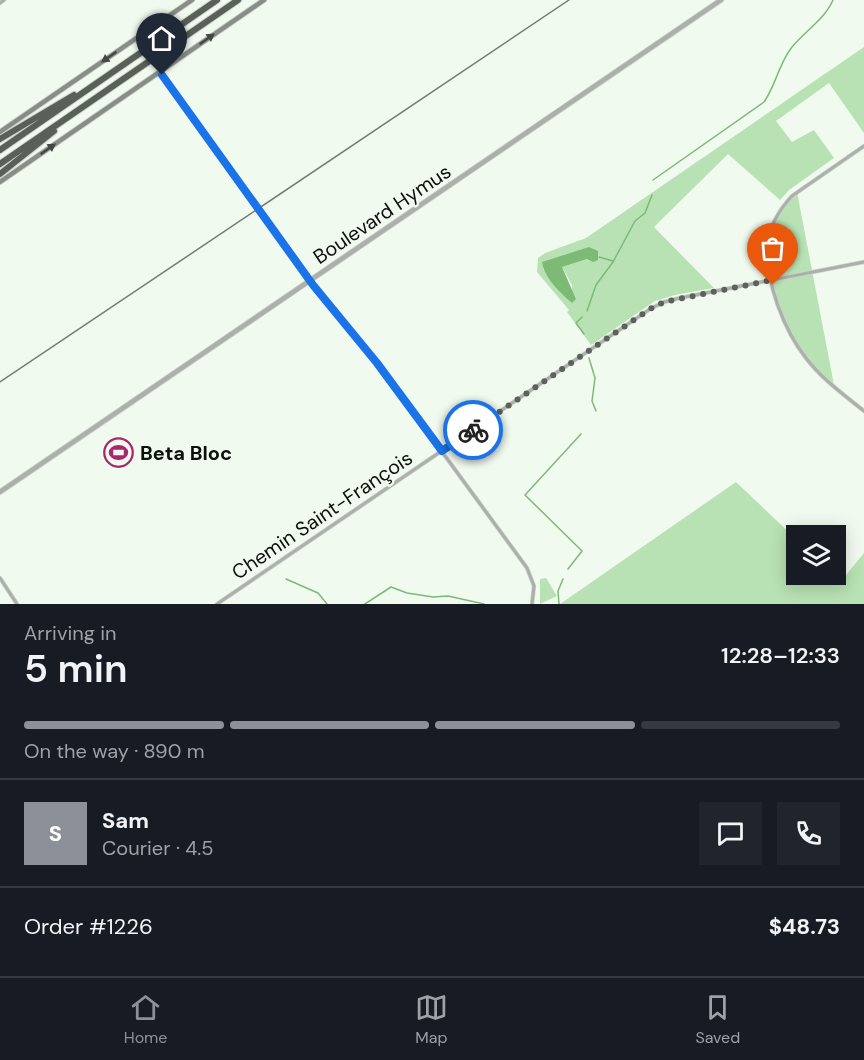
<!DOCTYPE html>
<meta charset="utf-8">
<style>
body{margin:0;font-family:"DM Sans",sans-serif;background:#20242c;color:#f1f3f6;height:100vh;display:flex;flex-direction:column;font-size:22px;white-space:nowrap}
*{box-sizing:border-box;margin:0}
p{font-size:20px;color:#9ea1a6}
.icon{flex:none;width:33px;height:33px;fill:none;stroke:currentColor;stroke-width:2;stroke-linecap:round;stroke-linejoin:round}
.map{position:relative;height:604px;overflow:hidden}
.drawer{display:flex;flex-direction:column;background:#171b24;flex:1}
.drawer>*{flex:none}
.tools{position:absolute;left:786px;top:525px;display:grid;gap:12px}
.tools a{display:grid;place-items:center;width:60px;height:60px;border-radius:0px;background:#171b24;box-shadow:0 3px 15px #0003;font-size:30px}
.pin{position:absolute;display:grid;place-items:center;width:51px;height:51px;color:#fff;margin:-62px -26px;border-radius:50% 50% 50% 0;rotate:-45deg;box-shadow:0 0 6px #0007}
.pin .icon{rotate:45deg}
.courier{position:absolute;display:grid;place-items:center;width:60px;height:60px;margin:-30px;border:4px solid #1a73e8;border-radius:50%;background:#fff;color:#222;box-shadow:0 2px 8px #0007}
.head em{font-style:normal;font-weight:600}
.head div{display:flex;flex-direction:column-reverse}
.head{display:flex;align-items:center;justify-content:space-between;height:102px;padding:0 24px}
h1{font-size:39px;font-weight:600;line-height:45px}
.bar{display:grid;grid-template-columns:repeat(4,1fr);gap:9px 6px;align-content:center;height:72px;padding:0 24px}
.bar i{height:8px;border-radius:4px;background:#363941}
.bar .on{background:#8c9099}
.bar p{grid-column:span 4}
.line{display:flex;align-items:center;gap:15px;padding:0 24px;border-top:2px solid #363941}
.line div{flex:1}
.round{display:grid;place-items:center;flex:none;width:63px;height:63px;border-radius:0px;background:#20242c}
.dock{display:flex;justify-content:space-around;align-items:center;height:84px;border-top:2px solid #363941;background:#171b24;font-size:16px;color:#9ea1a6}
.dock a{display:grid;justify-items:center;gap:3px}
.dock .on{color:#8c9099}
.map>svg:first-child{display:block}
</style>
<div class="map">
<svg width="864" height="604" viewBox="0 0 864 604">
<rect width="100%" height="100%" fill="#f1faef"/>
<path fill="#b8e2b3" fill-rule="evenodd" d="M864 47V133L829 83 776 121 792 142 814 130 834 158 789 190 780 200 728 154 654 227 714 288 675 295 655 301 591 345 567 312 569 310 537 272 538 258 545 253 586 238ZM598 251 593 261 587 259 562 267 572 285V303L561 293 543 268Z
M797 192 834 385C825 377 815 369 807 360 782 331 763 272 770 234 773 218 785 203 797 192Z
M736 482 796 539V574L834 575 841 581 864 553V604H560Z
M546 578 557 596 540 604V579Z"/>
<path fill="#7cba76" d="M589 247 598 251V260L593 262 587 259 562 267 576 299 572 303C560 293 544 277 542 262Z"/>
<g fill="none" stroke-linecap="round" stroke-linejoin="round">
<path stroke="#7cba76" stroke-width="1.5" d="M653 180 764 102C776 85 779 63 792 47 805 31 825 19 833 0
M599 257 613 261
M587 311 596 285 613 262 635 221 645 213 652 195
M582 317 576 323 584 334
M589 358 595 378 592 401 596 411
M568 569 582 551 525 495 581 434
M286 579 318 593 327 604
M365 604 391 587 407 593 433 597 448 596 484 604
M559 604 558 591 563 579"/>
<defs>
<path id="minor" d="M0 3 4 0
M159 72 315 287 380 367 527 568 534 586 532 604
M864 146 792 196C779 210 769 227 768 246 765 281 784 330 806 358 822 379 844 395 864 411
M0 578 17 604
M217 604 650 309 664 302 680 298 864 262"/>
<path id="tertiary" d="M0 492 721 0"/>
<path id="secondary" d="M0 132 192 0
M0 182 264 0"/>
<path id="motorway" d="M0 139 74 95
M0 150 217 0
M0 164 238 0
M0 174 54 131"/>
</defs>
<use href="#minor" stroke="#ccd4cb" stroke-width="4.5"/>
<use href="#tertiary" stroke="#ccd4cb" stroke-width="6"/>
<use href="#secondary" stroke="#ccd4cb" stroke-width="6"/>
<use href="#motorway" stroke="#ccd4cb" stroke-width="8"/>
<use href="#minor" stroke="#acb0ab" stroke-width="3"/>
<use href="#tertiary" stroke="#acb0ab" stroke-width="4.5"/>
<use href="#secondary" stroke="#888e87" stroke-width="4.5"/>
<use href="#motorway" stroke="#586057" stroke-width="6"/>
<path stroke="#767c75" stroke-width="1.5" d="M0 382 569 0"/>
</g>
<defs><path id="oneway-solid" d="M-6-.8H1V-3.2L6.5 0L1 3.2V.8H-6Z" transform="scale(1.5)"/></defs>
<g fill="#444843">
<use href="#oneway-solid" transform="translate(207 39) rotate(-35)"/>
<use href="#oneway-solid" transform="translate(109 57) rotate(145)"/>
<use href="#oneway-solid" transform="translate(48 149) rotate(-35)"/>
</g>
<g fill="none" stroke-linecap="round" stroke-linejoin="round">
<path stroke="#5c615b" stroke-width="6" stroke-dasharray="0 10.8" d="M473 430 650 309 664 302 772 280 773 285"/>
<path stroke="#1a73e8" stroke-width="8" d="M162 75 313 285 377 363 442 451 473 430"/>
</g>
<defs>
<symbol id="stadium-ring" viewBox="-11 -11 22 22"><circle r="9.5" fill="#f1faef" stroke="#ab266f" stroke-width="1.5"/><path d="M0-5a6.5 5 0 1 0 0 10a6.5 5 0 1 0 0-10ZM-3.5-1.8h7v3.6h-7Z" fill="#ab266f"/></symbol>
</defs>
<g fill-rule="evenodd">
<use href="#stadium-ring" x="102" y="436" width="33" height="33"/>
</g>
<g text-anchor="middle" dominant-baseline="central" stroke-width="4.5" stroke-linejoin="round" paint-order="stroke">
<g font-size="20" fill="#0c0f0b" stroke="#f1faef">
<text transform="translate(382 214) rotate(-34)">Boulevard Hymus</text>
<text transform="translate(322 515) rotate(-34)">Chemin Saint-François</text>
</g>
<g font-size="20" font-weight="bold" fill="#0c0f0b" stroke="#f1faef" text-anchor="start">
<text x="140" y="453">Beta Bloc</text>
</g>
</g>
</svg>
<div class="tools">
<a><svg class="icon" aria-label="layers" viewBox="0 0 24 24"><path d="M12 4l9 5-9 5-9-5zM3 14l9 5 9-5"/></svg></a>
</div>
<div class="pin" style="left:773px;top:285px;background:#ea580c"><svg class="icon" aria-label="bag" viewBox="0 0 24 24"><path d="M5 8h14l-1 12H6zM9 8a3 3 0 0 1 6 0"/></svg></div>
<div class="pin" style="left:162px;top:75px;background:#1f2937"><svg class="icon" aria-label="home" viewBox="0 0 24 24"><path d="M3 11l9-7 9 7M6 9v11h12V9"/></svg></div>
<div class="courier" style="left:473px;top:430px"><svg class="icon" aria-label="bike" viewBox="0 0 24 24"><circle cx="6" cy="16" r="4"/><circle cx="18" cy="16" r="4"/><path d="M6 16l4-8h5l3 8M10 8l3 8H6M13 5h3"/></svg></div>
</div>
<section class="drawer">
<div class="head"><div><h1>5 min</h1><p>Arriving in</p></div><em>12:28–12:33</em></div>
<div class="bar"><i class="on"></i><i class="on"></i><i class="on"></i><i></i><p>On the way · 890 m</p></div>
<div class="line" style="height:108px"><b class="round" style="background:#8c9099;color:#fff">S</b><div><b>Sam</b><p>Courier · 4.5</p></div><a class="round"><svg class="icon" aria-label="chat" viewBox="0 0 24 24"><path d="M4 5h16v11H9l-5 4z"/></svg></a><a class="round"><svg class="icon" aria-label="phone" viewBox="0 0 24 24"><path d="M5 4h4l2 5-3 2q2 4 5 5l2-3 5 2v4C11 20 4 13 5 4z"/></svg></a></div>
<div class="line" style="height:78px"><div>Order #1226</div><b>$48.73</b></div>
</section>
<nav class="dock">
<a class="on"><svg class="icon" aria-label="home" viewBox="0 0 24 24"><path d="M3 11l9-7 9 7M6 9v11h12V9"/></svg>Home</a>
<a><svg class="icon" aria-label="map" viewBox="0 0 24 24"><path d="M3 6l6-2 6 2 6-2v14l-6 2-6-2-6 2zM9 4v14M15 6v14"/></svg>Map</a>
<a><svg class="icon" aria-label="saved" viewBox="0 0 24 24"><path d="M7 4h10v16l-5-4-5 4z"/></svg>Saved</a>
</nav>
